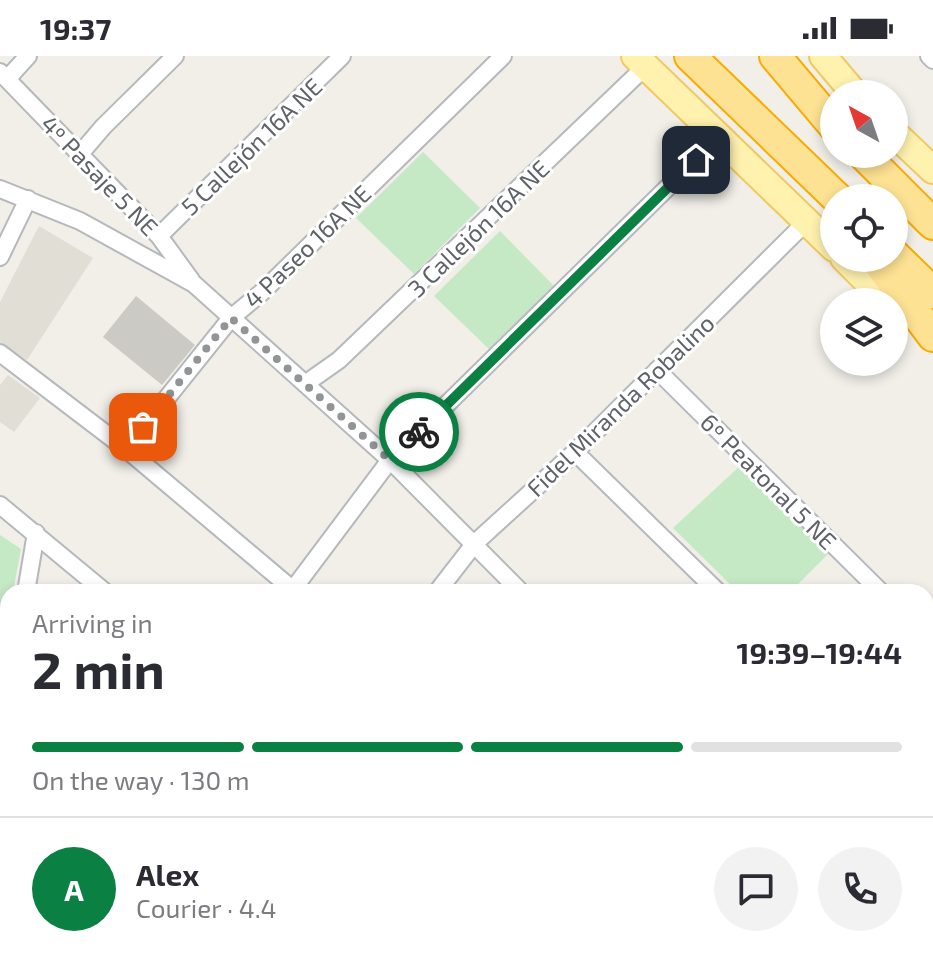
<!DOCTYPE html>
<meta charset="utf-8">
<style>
body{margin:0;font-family:"Exo 2",sans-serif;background:#f2f2f3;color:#2b2b33;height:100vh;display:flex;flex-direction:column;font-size:30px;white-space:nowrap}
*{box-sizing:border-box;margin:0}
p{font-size:26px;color:#7c7c81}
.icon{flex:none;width:44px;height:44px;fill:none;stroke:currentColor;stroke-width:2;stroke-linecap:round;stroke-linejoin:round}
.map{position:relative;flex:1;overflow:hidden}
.panel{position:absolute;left:0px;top:528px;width:934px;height:392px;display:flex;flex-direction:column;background:#fff;border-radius:24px 24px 0 0;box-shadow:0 4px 12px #0003}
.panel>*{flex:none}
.needle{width:52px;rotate:320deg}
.fabs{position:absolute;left:820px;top:24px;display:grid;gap:16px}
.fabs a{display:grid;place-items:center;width:88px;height:88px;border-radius:50%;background:#fff;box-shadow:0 4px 12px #0003;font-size:40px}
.pin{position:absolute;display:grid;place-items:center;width:68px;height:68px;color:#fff;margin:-34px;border-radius:16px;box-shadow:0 4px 12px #0006}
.courier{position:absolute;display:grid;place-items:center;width:80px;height:80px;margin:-40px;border:6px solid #0b8043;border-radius:50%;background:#fff;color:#222;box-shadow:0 2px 10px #0007}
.headline em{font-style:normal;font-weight:700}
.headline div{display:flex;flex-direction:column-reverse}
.headline{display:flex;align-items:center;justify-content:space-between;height:136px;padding:0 32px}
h1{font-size:52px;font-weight:700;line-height:60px}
.bar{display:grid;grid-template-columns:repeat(4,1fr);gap:12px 8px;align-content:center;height:96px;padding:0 32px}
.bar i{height:10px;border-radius:6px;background:#e1e1e2}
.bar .current{background:#0b8043}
.bar p{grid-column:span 4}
.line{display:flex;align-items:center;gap:20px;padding:0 32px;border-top:2px solid #e1e1e2}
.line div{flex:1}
.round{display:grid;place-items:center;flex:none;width:84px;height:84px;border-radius:42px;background:#f2f2f3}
.status{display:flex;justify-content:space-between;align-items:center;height:56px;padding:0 40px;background:#fff;direction:ltr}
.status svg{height:22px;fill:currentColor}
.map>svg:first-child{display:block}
</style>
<div class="status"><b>19:37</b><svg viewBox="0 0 49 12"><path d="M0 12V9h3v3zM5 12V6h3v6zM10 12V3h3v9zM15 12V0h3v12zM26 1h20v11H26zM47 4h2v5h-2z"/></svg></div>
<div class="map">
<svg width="933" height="920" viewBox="0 0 933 920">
<rect width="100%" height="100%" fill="#f1efe8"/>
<path fill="#e1ded6" d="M39 170 93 202 27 304 0 286V246Z
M8 319 40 342 14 376 0 366V329Z"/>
<path fill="#c5e8c5" d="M423 96 480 152 414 218 356 162Z
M500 175 556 232 492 296 434 240Z
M741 409 830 496 790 536H738L673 472Z
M0 479 21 493 13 536H8V564L0 562Z
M0 832 8 833V912H280L278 920H0Z
M714 912H881L890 920H712Z"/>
<path fill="#cccac5" d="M136 240 195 289 162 329 103 281Z"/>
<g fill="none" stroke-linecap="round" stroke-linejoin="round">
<defs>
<path id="street" d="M929 0 933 4
M0 16 159 180 191 224
M7 23 28 0
M80 98 103 71 175 0
M0 133 80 165 194 228 390 404 521 536
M159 180 342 0
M0 201 28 143
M0 297 126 393 292 533
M657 314 881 536
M305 328 339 304 646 10
M126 393 231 262 261 237 503 0
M575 396 718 536
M0 449 105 536
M26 536 36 477
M291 536 390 404 718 82
M437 536 475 487 575 396 807 165
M926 598 933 591
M0 679 8 638
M926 739 933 746
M0 802 8 803
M902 912 910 920
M302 920 303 912
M697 920 698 912"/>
<path id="primary" d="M635 0 834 192
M823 0 855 38
M894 77 933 114
M844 202 888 246"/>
<path id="highway" d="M690 0 837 142
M775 0 834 70
M863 98 933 168
M894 199 933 237
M875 202 933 280"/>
</defs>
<use href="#street" stroke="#b5b8bc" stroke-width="20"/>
<use href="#primary" stroke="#f2c960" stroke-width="30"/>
<use href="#highway" stroke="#f9ab00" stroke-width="34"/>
<use href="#street" stroke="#fff" stroke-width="16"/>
<use href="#primary" stroke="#fff2af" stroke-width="26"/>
<use href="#highway" stroke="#fde293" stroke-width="30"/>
</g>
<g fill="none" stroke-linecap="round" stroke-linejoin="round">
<path stroke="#929495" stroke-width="8" stroke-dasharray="0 14.4" d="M143 371 231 262 390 404 419 376"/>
<path stroke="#0b8043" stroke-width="10" d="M419 376 696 104"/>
</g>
<g text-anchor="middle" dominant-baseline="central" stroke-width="6" stroke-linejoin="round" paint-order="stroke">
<g font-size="24" fill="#5f6368" stroke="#fff">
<text transform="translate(251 90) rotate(-44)">5 Callejón 16A NE</text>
<text transform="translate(100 119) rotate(46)">4º Pasaje 5 NE</text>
<text transform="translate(478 172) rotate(-44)">3 Callejón 16A NE</text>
<text transform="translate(307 190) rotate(-44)">4 Paseo 16A NE</text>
<text transform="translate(620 349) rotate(-44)">Fidel Miranda Robalino</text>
<text transform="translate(769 425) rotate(45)">6º Peatonal 5 NE</text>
</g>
</g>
</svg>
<div class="fabs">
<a><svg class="needle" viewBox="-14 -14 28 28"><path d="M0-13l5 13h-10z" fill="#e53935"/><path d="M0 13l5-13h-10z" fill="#7c7c81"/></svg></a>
<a><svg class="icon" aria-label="locate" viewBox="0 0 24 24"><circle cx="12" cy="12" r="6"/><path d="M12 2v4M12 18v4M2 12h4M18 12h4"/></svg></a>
<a><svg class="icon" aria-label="layers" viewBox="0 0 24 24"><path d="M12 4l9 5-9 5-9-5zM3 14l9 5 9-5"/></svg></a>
</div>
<div class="pin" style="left:143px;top:371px;background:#ea580c"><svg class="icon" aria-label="bag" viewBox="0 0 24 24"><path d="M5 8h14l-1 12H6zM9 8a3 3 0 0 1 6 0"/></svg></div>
<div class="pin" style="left:696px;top:104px;background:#1f2937"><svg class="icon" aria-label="home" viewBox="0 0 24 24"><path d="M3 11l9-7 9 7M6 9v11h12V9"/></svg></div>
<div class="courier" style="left:419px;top:376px"><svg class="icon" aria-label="bike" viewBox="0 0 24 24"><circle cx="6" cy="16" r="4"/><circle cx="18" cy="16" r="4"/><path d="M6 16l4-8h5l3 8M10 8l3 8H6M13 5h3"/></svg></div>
<section class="panel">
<div class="headline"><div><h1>2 min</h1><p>Arriving in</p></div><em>19:39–19:44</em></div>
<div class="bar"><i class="current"></i><i class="current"></i><i class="current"></i><i></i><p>On the way · 130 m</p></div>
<div class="line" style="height:144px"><b class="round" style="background:#0b8043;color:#fff">A</b><div><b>Alex</b><p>Courier · 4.4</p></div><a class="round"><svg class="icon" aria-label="chat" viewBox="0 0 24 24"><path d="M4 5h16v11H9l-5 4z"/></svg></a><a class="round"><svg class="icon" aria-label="phone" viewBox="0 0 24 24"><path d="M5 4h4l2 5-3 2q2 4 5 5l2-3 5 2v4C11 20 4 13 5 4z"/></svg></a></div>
</section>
</div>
